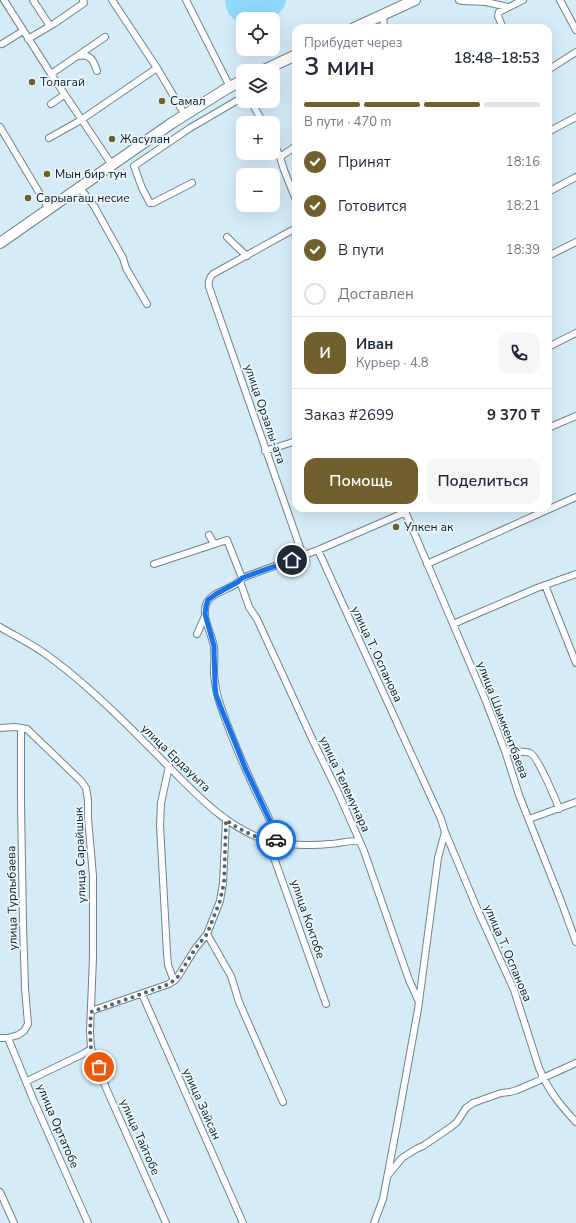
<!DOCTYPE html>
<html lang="ru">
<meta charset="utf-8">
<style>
body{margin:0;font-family:"Nunito Sans",sans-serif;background:#f6f6f7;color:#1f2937;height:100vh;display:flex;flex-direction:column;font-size:15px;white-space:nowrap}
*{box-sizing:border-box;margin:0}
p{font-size:13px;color:#747a83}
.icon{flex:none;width:22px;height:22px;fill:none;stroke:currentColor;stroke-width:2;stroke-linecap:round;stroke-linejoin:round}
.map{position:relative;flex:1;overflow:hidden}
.details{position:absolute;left:292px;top:24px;width:260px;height:488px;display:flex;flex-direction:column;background:#fff;border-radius:12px;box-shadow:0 4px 16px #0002}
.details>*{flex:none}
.tools{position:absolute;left:236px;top:12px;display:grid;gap:8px}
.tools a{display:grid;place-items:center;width:44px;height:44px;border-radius:8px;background:#fff;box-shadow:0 4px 16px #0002;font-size:20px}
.pin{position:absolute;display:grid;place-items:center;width:34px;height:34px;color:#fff;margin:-17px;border:2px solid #fff;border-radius:50%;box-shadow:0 1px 4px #0007}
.courier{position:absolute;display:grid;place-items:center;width:40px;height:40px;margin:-20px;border:3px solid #1a73e8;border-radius:50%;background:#fff;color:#222;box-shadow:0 1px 5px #0007}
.head em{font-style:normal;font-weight:600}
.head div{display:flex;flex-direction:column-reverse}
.head{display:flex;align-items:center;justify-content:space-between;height:68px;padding:0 12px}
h1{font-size:26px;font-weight:600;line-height:30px}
.bar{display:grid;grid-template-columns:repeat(4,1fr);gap:6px 4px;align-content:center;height:48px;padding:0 12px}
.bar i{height:5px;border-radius:3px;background:#e0e1e3}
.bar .current{background:#6f602d}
.bar p{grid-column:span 4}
.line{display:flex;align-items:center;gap:10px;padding:0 12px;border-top:1px solid #e0e1e3}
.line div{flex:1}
.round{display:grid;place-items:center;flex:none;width:42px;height:42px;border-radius:12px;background:#f6f6f7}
ol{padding:0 12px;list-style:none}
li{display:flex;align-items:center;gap:12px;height:44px}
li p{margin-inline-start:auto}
li .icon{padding:4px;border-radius:50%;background:#6f602d;color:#fff;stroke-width:4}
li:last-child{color:#747a83}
li i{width:22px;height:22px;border:2px solid #e0e1e3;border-radius:50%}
.primary-button{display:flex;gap:8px;margin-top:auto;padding:8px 12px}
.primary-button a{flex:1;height:46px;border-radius:12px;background:#6f602d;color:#fff;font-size:16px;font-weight:600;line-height:46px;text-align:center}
.primary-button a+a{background:#f6f6f7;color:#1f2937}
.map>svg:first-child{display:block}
</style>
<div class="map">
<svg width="576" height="1223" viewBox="0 0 576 1223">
<rect width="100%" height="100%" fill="#d5ecf7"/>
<path fill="#91d9fc" d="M225 0H286C286 8 277 16 269 19 262 21 251 19 243 19V24C231 20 226 12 225 0Z"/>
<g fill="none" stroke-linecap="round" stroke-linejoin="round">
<defs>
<path id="minor" d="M4 0 51 74 112 165
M33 0 50 26
M112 0 157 68 185 115
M186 0 230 87
M459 0 463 1 486 2 508 7
M560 0 576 30
M383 15 384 28
M503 28 498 16 499 12 523 0
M28 39 55 23 84 3 83 0
M2 44 23 31
M79 56C91 53 94 62 97 71
M548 70 576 52
M51 74 105 37
M251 101 263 123
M51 104 64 95
M0 127 49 209
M548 132 576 117
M49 138 81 120 157 68
M273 141 280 157 284 170 296 200
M280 157 296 146
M192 183 153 203H150L142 188 134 166 190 128 243 97
M80 188 94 206 123 258 126 268 147 304
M548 192 576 177
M296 228 213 274C209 278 208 281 209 287L303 556
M227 237 235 245 247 256
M548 256 576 242
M548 347 576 333
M548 428 576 416
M265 451 296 441
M404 509 485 699 505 751 519 795 561 901 576 942
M209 535 214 544
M318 550 441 819 445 832 479 913 514 990 539 1068C548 1090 560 1105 576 1122
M154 564 227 540 242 578
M427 564 576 497
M240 581 249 607 257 619 314 743 337 790 364 851 409 980 419 1002
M545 585 576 663
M453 624 537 588 576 574
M0 627C15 636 30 643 44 653 70 671 94 693 116 714 137 734 156 754 176 774 203 801 231 830 269 841 284 845 313 846 329 844 339 844 349 840 359 841
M197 634 205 616
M0 728 15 727 27 729 81 781 86 788 88 800V818L93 876V958L90 1031 91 1049 95 1056 106 1088 166 1223
M505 751C512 752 525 751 530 753 537 755 556 800 559 809
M169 766 161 803 160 825 167 953 168 965 174 981
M529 819 576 802
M268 841 326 1004
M277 843C273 824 264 808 256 792 243 764 231 736 221 707 217 696 215 685 214 674 214 665 215 656 214 647 212 633 200 616 207 602 214 590 234 590 242 578L318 550 406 512
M207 934 231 976 239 1002 283 1102
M142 994 243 1223
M91 1011 169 984 177 978 195 949 207 934 220 901 223 883 226 820
M0 1038H8L18 1035 24 1031 28 1024 25 988 23 924 21 803V728
M8 1038 33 1099 88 1223
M27 1081 83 1054 91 1049
M388 1175 402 1158 416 1149 423 1146 451 1127 457 1122 466 1108 473 1103 501 1093 510 1092 517 1090 538 1081 543 1078 576 1063
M0 1192 14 1223
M374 1223 383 1199 397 1125 418 1009 438 858 445 832"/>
<path id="trunk" d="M354 28 415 0
M262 71 296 55
M0 243 172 123 226 89 243 80"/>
</defs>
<use href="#minor" stroke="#6f838d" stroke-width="8"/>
<use href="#trunk" stroke="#6f838d" stroke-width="12"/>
<use href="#minor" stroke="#fff" stroke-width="6"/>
<use href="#trunk" stroke="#fff" stroke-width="10"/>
</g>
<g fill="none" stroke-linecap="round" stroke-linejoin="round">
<path stroke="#566369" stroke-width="4" stroke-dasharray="0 7.2" d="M99 1067 95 1056 91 1049 90 1031 91 1012 169 984 177 978 195 949 207 934 220 901 224 883 226 820C241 831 259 839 277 843L276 840"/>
<path stroke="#1a73e8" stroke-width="5" d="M276 840 272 825 246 770 221 708 216 694 215 686 214 646 205 614 206 606 208 600 216 594 238 582 242 578 292 560"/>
</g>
<g fill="#6f602d" stroke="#eaf7fe" stroke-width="1.5">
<circle cx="32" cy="82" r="4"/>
<circle cx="162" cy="101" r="4"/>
<circle cx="112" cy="139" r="4"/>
<circle cx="47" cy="174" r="4"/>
<circle cx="28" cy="198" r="4"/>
<circle cx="396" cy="527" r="4"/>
</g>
<g text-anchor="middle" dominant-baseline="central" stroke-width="3.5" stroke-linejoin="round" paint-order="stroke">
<g font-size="12" fill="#11191c" stroke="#eaf7fe" text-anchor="start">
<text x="40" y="82">Толагай</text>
<text x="170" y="101">Самал</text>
<text x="120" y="139">Жасулан</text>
<text x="55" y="174">Мын бир тун</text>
<text x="36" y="198">Сарыагаш несие</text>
<text x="404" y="527">Улкен ак</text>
</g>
<g font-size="12" fill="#11191c" stroke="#eaf7fe">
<text transform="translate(265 414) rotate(71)">улица Орзалы-ата</text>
<text transform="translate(377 654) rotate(65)">улица Т. Оспанова</text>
<text transform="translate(503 720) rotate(69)">улица Шымкентбаева</text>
<text transform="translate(176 758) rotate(44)">улица Ердауыта</text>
<text transform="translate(345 784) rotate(65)">улица Телемунара</text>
<text transform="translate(80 855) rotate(-92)">улица Сарайшык</text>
<text transform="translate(12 898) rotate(-91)">улица Турлыбаева</text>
<text transform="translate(308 919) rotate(71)">улица Коктобе</text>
<text transform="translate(508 953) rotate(67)">улица Т. Оспанова</text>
<text transform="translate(202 1104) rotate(66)">улица Зайсан</text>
<text transform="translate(58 1126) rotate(67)">улица Ортатобе</text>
<text transform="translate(140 1137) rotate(66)">улица Тайтобе</text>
</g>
</g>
</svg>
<div class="tools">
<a><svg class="icon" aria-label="locate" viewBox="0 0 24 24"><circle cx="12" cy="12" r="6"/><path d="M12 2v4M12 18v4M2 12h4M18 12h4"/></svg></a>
<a><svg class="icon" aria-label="layers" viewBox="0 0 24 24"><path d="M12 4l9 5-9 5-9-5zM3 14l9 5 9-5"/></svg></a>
<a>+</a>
<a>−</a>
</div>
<div class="pin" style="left:99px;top:1067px;background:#ea580c"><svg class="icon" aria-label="bag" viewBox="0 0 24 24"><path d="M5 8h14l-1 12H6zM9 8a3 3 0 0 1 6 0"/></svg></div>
<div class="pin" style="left:292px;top:560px;background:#1f2937"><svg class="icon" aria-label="home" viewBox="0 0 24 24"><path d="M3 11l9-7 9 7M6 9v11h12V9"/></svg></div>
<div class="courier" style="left:276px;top:840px"><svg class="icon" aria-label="car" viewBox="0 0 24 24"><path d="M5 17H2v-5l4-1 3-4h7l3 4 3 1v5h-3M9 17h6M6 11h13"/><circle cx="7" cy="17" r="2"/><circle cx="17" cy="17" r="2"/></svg></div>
<section class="details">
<div class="head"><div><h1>3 мин</h1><p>Прибудет через</p></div><em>18:48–18:53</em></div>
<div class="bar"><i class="current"></i><i class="current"></i><i class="current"></i><i></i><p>В пути · 470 m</p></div>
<ol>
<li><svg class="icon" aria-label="check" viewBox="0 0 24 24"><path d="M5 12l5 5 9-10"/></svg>Принят<p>18:16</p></li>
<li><svg class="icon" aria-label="check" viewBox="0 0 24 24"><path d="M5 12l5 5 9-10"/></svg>Готовится<p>18:21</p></li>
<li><svg class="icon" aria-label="check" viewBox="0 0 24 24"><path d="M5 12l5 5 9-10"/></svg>В пути<p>18:39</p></li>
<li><i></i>Доставлен</li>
</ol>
<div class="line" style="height:72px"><b class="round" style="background:#6f602d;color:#fff">И</b><div><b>Иван</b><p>Курьер · 4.8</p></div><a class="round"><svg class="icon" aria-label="phone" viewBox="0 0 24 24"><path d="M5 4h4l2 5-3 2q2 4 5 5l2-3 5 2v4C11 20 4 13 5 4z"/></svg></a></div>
<div class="line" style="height:52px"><div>Заказ #2699</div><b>9 370 ₸</b></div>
<div class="primary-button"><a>Помощь</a><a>Поделиться</a></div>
</section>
</div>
